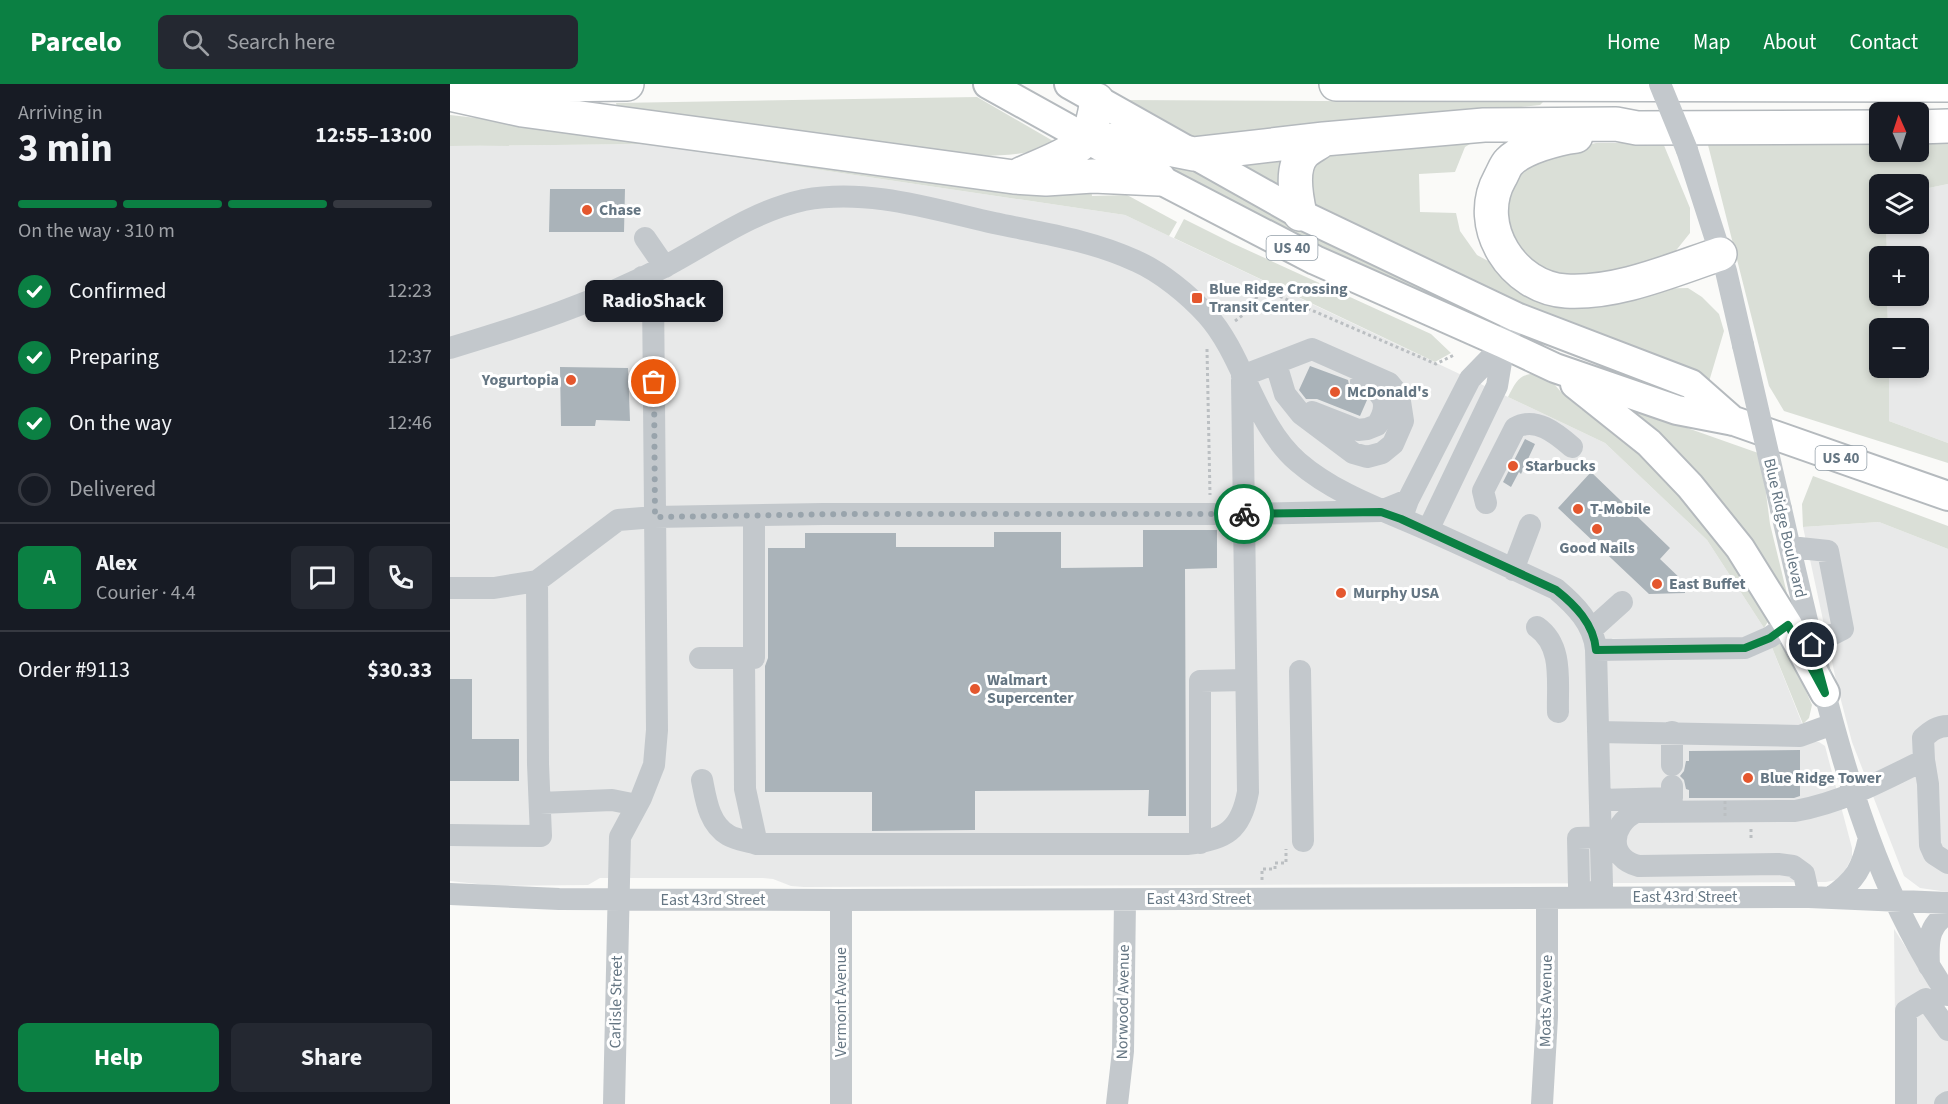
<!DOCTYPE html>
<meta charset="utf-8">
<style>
body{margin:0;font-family:"Source Sans 3",sans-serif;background:#242831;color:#f1f3f6;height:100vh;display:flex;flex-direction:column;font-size:22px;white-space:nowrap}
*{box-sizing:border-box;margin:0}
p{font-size:20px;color:#9ea1a6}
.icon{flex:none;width:33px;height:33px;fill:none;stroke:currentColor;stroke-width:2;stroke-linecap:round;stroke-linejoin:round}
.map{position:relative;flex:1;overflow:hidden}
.side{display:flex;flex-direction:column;background:#171b24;width:450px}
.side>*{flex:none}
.needle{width:39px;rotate:357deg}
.controls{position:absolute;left:1419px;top:18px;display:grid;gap:12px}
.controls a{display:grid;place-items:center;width:60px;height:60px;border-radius:9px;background:#171b24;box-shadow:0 3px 9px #0003;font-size:30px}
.pin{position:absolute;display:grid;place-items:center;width:51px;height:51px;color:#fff;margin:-26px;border:3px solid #fff;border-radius:50%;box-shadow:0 2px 6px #0007}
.courier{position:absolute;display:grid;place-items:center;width:60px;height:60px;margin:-30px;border:4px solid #0b8043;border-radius:50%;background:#fff;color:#222;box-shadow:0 2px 8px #0007}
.bubble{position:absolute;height:42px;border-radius:9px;background:#171b24;box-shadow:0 3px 9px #0003;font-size:20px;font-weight:700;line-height:42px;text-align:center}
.head em{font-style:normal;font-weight:700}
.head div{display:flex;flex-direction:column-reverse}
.head{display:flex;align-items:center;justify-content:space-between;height:102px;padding:0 18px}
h1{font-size:39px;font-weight:700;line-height:45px}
.bar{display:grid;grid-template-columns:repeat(4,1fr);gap:9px 6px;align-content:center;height:72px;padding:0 18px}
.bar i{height:8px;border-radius:4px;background:#363941}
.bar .on{background:#0b8043}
.bar p{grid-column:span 4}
.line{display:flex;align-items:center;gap:15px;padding:0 18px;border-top:2px solid #363941}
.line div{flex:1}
.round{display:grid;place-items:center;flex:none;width:63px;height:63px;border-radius:9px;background:#242831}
ol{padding:0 18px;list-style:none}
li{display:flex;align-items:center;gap:18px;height:66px}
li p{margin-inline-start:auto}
li .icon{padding:6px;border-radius:50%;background:#0b8043;color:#fff;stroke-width:4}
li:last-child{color:#9ea1a6}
li i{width:33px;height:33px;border:3px solid #363941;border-radius:50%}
.primary-button{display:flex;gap:12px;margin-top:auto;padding:12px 18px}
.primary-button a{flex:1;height:69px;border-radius:9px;background:#0b8043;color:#fff;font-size:24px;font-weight:700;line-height:69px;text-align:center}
.primary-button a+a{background:#242831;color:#f1f3f6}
header{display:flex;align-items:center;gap:36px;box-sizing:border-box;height:84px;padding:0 30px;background:#0b8043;color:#fff}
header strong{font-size:28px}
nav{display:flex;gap:33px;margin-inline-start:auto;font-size:21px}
.search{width:420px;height:54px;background:#242831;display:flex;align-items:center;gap:15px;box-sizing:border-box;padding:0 21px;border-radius:9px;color:#9ea1a6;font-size:22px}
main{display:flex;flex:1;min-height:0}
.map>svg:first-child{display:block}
</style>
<header>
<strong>Parcelo</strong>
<div class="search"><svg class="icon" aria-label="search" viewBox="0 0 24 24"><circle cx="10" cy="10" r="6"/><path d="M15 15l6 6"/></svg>Search here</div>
<nav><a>Home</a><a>Map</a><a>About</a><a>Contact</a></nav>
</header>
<main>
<section class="side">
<div class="head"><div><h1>3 min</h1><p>Arriving in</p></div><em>12:55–13:00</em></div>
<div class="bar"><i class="on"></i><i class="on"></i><i class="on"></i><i></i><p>On the way · 310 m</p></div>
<ol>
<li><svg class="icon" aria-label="check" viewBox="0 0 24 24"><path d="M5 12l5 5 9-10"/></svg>Confirmed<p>12:23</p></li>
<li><svg class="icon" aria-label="check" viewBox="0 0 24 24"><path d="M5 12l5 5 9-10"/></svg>Preparing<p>12:37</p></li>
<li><svg class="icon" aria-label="check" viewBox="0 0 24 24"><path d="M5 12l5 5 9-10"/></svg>On the way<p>12:46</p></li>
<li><i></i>Delivered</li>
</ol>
<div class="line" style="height:108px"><b class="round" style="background:#0b8043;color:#fff">A</b><div><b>Alex</b><p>Courier · 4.4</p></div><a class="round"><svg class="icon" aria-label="chat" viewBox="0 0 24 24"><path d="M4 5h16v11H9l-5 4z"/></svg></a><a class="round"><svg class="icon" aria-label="phone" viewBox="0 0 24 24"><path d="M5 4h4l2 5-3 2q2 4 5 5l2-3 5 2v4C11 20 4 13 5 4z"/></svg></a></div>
<div class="line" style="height:78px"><div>Order #9113</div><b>$30.33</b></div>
<div class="primary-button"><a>Help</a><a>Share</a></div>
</section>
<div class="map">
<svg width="1498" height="1020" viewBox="0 0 1498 1020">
<rect width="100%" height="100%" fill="#fafaf8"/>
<path fill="#e8e9e9" d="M196 60 675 131 1155 359 1257 456 1314 544 1293 554H1163L1136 568 1321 561 1359 657 1369 658 1375 662 1402 764V773L1391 795 1376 798 354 803 341 802 323 795 313 794H150L138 801 46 802 0 797V62Z
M1498 100V359L1439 337V284H1468V244H1438L1437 212H1468V172H1437L1436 140H1468L1469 106Z
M1429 438 1498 465V808L1470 804 1454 792 1402 658 1387 601 1353 443Z
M1444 845 1498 928V1020H1446Z"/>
<path fill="#dadfd7" d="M527 13 610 61C583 69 559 72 531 72L167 23 166 19Z
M670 16 1093 18 1090 21 747 56Z
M0 31 641 103 642 112 677 111 727 138 719 152 675 131 196 60 0 62Z
M1038 49 1015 63 1005 88 969 90 970 128 1006 129 1010 147 1027 171 1062 190 1105 207 1238 204 1252 213 1269 230 1274 247 1258 301 1091 231 864 123 855 82 866 71Z
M1146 59H1213L1240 124V149L1220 174 1167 191 1123 192 1086 183 1066 164 1052 121 1060 102 1075 83 1097 71Z
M1498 59V100L1469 106 1468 100H1430V140H1436L1437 172H1430V212H1437L1438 244H1430V284H1439V337L1498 359V379L1334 327 1319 302 1258 61 1429 60 1430 68H1468L1469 60Z
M671 61 729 76 861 151 1007 220 1025 231 1030 236 834 153Z
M840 64 830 86 827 108 779 82Z
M734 135 782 159 981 250 1001 269 985 278 724 154Z
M1089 289 1100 295 1111 308 1132 326H1147L1266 444 1319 536 1314 544 1257 456 1155 359 1058 313C1067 296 1069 290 1089 289Z
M1158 316 1311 370 1320 440 1339 518Z
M1363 392 1498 442V465L1429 438 1353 443 1352 420Z
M1332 559 1336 561 1362 621 1359 634 1353 640 1321 561Z"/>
<path fill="#aab3b9" d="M100 105H175L174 148H99Z
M860 282 898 296 900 306 917 316 910 332 867 315H856L849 306Z
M110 283 178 284 180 337 146 336 145 342H111Z
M1075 355 1085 360 1071 390 1069 388 1061 403 1053 398Z
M1141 388 1220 464 1210 475 1235 499V509L1199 510 1108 424Z
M693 446H767V484L735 485 736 732H698L699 706 525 707V746L422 747V708H315V582L318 574V464H355V449H446V463H544V448H611V484L693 483Z
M0 595H22V655H69V697H0Z
M1350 666V712L1344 714H1239V706L1236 705 1234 696 1230 692 1234 687 1236 677H1239V667Z"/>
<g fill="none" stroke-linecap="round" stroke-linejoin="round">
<defs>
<path id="major" d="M538 0 709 95 865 176 1054 260 1105 284 1227 326 1284 337 1498 412
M619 0 850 130 1066 233 1241 300 1283 337
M1125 300 1199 359 1240 402 1290 464 1338 541 1375 609"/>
<path id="highway" d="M886 0 1498 1
M23 2 177 0
M0 10 72 26 564 93 596 95 643 92 709 95
M1468 43 1498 42
M1126 52C1108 54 1072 64 1059 78 1055 82 1053 89 1050 94 1023 142 1063 204 1116 207 1167 210 1222 186 1270 170
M636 54 688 59 744 70 874 55 1034 41 1166 40 1187 44 1430 43
M571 90C588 82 627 69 637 53 643 42 645 28 647 16
M850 130C846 112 840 84 854 69 859 64 868 60 874 55"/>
</defs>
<use href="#major" stroke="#b5babe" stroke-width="32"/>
<use href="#highway" stroke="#b4b9bd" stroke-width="36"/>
<path stroke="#bbbfc2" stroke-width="3" stroke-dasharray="3 3" stroke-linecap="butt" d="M785 237 793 231 811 208 815 206 986 280 1004 271
M757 265 760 411
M1301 745V755
M812 796V785H825V779H836V765"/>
<path stroke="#c3c8cc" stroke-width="22" d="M1237 66 1276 187 1293 261
M195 154 215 183
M0 264C73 242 148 218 216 182 261 158 303 127 354 116 417 104 482 125 544 139 591 149 641 156 686 177 711 188 739 211 757 231 794 272 804 340 848 378 885 410 933 426 978 446 1021 465 1063 485 1106 505 1125 521 1144 540 1146 566L1152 801 1141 813
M792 292 862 265 939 299 949 311 953 337 943 360 932 369 917 373 903 369 851 330 835 310 826 280
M862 328 908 346 917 345 927 341C941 319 933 307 911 298
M1036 419 1033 407 1065 344C1085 332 1106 349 1122 363
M1331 425C1346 491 1361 556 1378 621 1405 723 1438 823 1498 911
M953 430 958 416 1020 295 1054 260
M978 446 1047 302 1054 260 1066 233
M1340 463 1378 467 1393 545 1362 561
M1063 486 1080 441
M0 504H44L87 497 168 436 205 433 373 430H794L931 427 958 416
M1087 543C1114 562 1107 599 1108 628
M1142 545 1172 518
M1146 566 1295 564 1320 553 1338 541
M250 574H304V432
M294 574 295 705 307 760
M850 587 853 757
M1148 648 1350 652 1383 640
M1474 676 1478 700 1480 761 1484 770 1498 779
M1222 681V648
M252 696C256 716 259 740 278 751 286 756 298 757 307 760H737C776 756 791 746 798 708L792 296
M1150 716 1222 714V702
M90 719 162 716 187 721
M0 751 91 752 88 680 87 497
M750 759V597L795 596
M0 810 109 815 391 816 1359 813 1498 819
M1141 813 1129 802 1128 754 1151 753
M1359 813 1354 790 1343 782 1328 780 1189 782C1157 774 1160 741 1186 728L1345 727C1391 719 1432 697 1474 676L1473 654C1481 647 1487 642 1498 642
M1380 814C1406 796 1412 785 1419 754
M391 816V1020
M1479 882C1478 861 1477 841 1498 830
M164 1020 170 753 191 714 204 681 207 646 203 208 192 193
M667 1020 673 967 675 816
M1092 1020 1097 933V814
M1456 1020V927L1476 915 1498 946
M1495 1020 1498 1018"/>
<use href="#major" stroke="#fff" stroke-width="28"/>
<use href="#highway" stroke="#fff" stroke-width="33"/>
<path stroke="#bbbfc2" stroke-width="3" stroke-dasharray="3 3" stroke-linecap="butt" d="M1275 717V733"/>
<path stroke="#c3c8cc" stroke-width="22" d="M1210 0 1237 66
M1293 261 1331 425"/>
</g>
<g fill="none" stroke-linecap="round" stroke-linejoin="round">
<path stroke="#99a4ac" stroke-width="6" stroke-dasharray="0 10.8" d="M204 298 205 433 396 430H794"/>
<path stroke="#0b8043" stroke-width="8" d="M794 430 931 428 951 435 1106 506C1125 521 1144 540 1146 566L1295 564 1320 554 1338 541 1375 609 1362 561"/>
</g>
<g fill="#e4572e" stroke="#fff" stroke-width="2">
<circle cx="137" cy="126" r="6"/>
<rect x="741" y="208" width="12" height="12" rx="3"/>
<circle cx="121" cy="296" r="6"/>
<circle cx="885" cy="308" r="6"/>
<circle cx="1063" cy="382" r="6"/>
<circle cx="1128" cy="425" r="6"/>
<circle cx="1147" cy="445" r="6"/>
<circle cx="1207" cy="500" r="6"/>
<circle cx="891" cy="509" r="6"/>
<circle cx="525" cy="605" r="6"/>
<circle cx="1298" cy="694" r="6"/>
</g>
<g text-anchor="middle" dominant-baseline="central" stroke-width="6" stroke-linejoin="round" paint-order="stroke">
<g fill="#fff" stroke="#939fa8" stroke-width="1.5">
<rect x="816.5" y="152" width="51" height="24" rx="4.5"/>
<rect x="1365.5" y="362" width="51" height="24" rx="4.5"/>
</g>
<g font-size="15" font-weight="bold" fill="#657683">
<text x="842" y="164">US 40</text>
<text x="1391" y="374">US 40</text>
</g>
<g font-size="16" font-weight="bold" fill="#657683" stroke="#fff" text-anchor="start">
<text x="149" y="126">Chase</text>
<text x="759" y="205">Blue Ridge Crossing<tspan x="759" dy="18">Transit Center</tspan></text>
<text x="109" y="296" text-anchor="end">Yogurtopia</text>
<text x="897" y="308">McDonald's</text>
<text x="1075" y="382">Starbucks</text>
<text x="1140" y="425">T-Mobile</text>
<text x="1147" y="464" text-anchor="middle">Good Nails</text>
<text x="1219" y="500">East Buffet</text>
<text x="903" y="509">Murphy USA</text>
<text x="537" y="596">Walmart<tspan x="537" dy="18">Supercenter</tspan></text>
<text x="1310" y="694">Blue Ridge Tower</text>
</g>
<g font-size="16" fill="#657683" stroke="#fff">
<text transform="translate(1335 444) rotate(77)">Blue Ridge Boulevard</text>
<text x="1235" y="813">East 43rd Street</text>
<text x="749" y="815">East 43rd Street</text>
<text x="263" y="816">East 43rd Street</text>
<text transform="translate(1096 917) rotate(-89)">Moats Avenue</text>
<text transform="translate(166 918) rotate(-89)">Carlisle Street</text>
<text transform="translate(391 918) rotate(-90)">Vermont Avenue</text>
<text transform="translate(673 918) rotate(-89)">Norwood Avenue</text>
</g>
</g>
</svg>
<div class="controls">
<a><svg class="needle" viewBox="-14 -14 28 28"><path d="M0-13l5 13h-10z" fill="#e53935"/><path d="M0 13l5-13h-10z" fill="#9ea1a6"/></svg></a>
<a><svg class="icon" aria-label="layers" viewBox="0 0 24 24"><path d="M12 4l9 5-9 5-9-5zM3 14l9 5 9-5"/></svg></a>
<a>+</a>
<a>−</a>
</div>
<div class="pin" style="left:204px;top:298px;background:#ea580c"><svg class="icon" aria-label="bag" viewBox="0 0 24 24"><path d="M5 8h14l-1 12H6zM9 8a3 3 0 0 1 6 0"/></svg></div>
<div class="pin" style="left:1362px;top:561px;background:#1f2937"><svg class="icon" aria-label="home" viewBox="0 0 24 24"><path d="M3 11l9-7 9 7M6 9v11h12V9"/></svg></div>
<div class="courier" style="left:794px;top:430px"><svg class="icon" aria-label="bike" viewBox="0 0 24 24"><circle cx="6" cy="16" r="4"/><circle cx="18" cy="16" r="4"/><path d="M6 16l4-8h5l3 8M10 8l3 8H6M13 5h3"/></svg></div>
<div class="bubble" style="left:135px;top:196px;width:138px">RadioShack</div>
</div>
</main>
